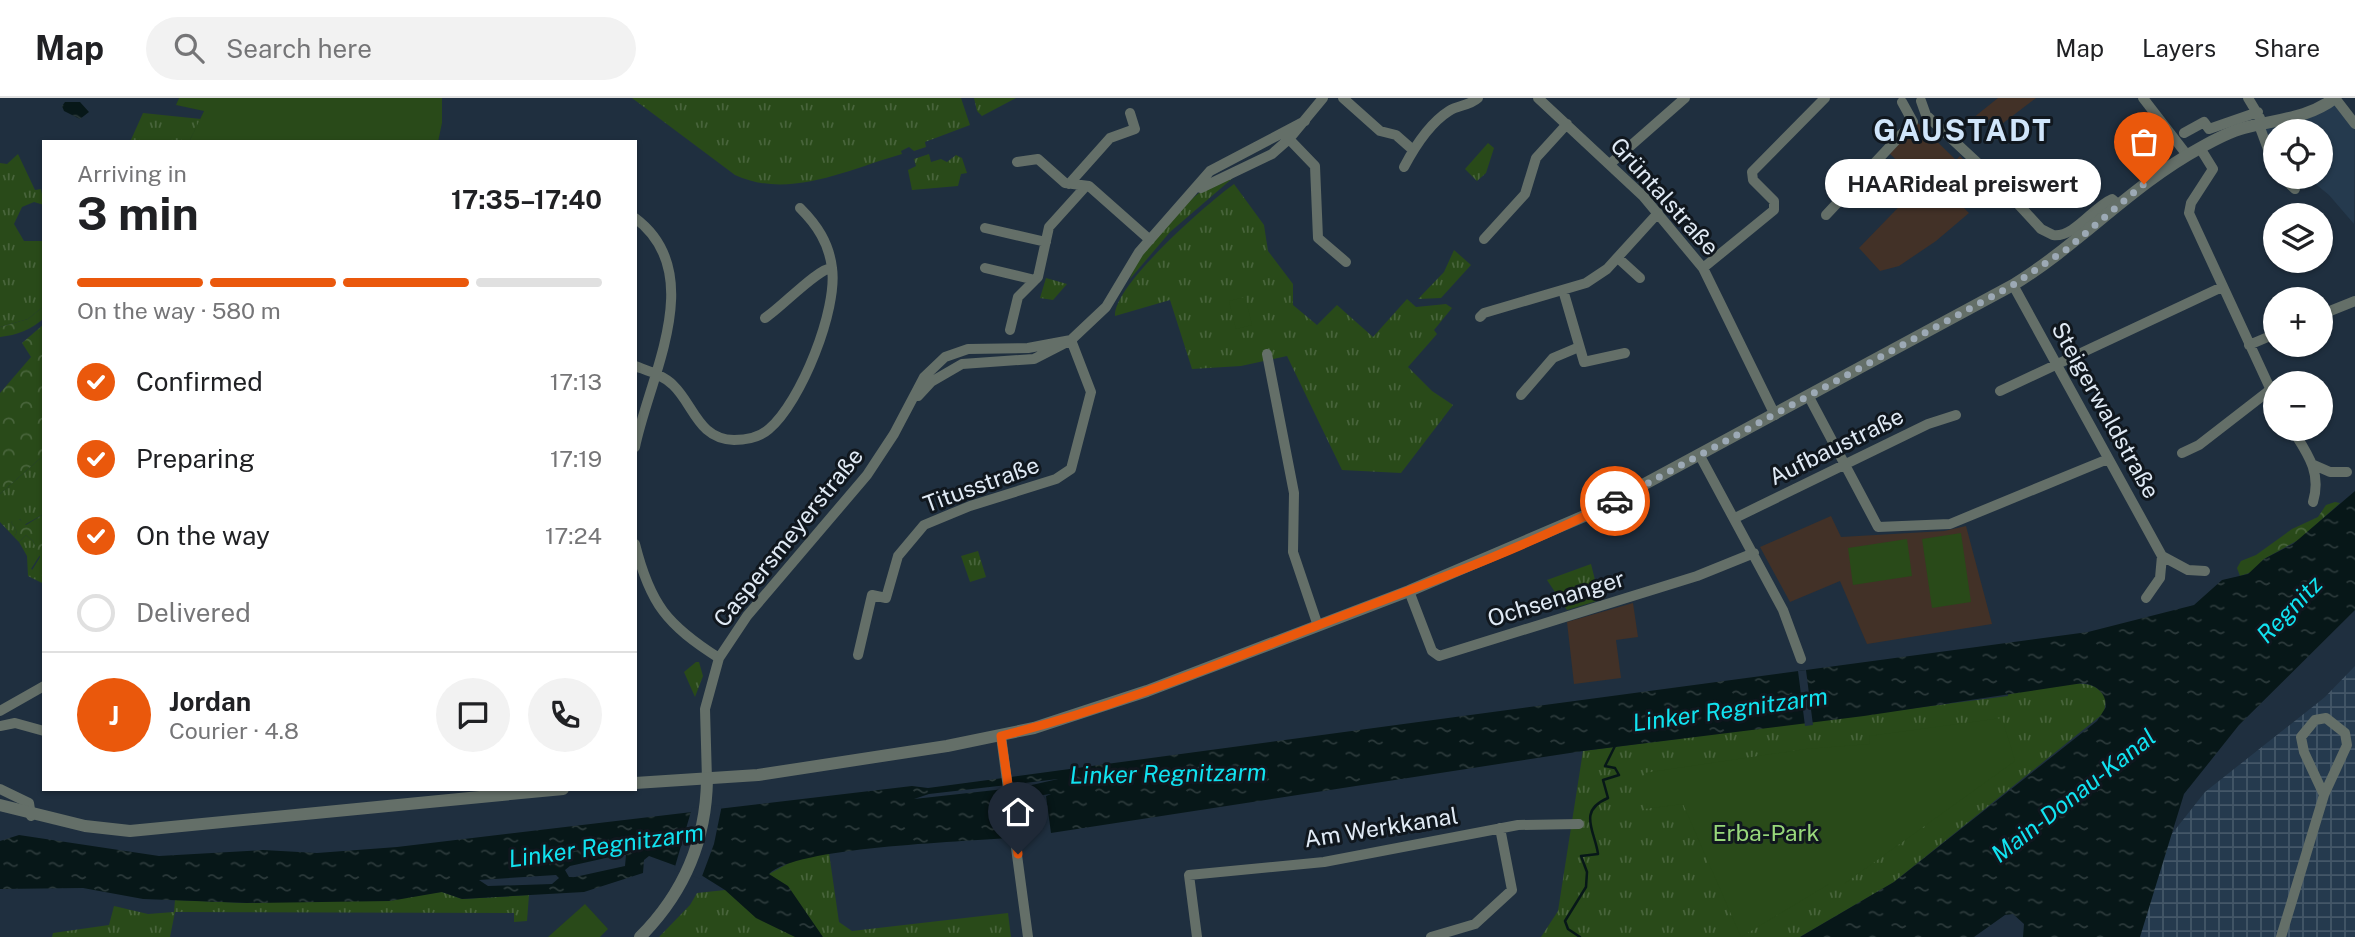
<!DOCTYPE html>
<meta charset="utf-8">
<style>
body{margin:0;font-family:"Public Sans",sans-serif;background:#f2f2f2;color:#202124;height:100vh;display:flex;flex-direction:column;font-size:26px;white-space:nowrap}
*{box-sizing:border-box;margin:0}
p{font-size:23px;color:#757577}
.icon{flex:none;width:38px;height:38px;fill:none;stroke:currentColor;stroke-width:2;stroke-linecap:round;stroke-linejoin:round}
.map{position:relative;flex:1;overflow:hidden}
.drawer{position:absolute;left:42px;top:42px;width:595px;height:651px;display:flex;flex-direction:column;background:#fff;border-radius:0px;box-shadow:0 2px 5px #0004}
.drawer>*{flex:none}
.tools{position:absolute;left:2263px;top:21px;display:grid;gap:14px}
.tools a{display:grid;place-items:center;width:70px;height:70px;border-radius:50%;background:#fff;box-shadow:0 2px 5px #0004;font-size:35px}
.pin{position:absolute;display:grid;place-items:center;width:60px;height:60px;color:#fff;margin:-72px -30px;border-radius:50% 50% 50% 0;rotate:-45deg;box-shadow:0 0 7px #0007}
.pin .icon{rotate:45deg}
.courier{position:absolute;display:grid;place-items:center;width:70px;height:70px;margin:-35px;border:5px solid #ea580c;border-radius:50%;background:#fff;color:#222;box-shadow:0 2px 9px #0007}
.bubble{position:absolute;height:49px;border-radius:24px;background:#fff;box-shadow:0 2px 5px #0004;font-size:23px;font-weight:700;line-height:49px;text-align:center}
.headline em{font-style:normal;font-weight:700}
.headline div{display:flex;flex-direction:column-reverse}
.headline{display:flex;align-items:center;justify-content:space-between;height:119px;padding:0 35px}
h1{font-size:46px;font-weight:700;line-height:52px}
.bar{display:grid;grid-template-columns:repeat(4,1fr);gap:10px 7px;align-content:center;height:84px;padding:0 35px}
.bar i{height:9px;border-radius:5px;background:#e0e0e0}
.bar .active{background:#ea580c}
.bar p{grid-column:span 4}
.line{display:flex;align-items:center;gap:18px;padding:0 35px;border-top:2px solid #e0e0e0}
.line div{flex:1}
.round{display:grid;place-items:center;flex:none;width:74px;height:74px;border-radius:37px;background:#f2f2f2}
ol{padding:0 35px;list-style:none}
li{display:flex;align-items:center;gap:21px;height:77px}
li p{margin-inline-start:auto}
li .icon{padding:7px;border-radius:50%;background:#ea580c;color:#fff;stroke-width:4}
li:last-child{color:#757577}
li i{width:38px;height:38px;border:4px solid #e0e0e0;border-radius:50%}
header{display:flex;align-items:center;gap:42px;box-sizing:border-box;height:98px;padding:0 35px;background:#fff;border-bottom:2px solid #e0e0e0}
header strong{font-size:33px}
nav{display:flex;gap:38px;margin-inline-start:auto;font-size:24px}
.search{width:490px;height:63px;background:#f2f2f2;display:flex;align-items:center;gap:18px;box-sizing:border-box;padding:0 24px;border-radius:38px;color:#757577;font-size:26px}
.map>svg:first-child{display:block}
</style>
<header>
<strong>Map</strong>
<div class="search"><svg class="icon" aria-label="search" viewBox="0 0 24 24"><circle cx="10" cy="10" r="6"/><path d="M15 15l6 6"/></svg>Search here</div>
<nav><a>Map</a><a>Layers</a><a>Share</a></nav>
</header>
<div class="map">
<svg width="2355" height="839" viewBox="0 0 2355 839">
<defs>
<pattern id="industrial-grid" width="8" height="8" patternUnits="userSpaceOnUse" patternTransform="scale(1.75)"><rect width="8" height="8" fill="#253a4e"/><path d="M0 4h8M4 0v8" fill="none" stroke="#445768"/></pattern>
<pattern id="grass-tufts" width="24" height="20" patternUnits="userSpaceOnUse" patternTransform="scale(1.75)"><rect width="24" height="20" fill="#294a19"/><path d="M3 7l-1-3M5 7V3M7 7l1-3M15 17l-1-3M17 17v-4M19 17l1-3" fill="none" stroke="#48643b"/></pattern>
<pattern id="forest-crowns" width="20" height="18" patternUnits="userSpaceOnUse" patternTransform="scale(1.75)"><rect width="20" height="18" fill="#294a19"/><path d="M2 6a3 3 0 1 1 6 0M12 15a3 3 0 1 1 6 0" fill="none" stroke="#48643b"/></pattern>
<pattern id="water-ripples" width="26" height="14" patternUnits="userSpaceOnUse" patternTransform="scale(1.75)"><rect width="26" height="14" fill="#071718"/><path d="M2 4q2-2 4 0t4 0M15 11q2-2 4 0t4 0" fill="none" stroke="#2b393a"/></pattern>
</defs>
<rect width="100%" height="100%" fill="#1f2f3f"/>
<path fill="#253a4e" d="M2335 4 2355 24 2354 126 2329 97 2307 79H2320V33H2275V51L2263 31Z"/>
<path fill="url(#industrial-grid)" d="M2355 568V839H2024L2171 737 2205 694 2325 599Z"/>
<path fill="#423127" d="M1998 0H2036L1998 29 1991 20 1980 29 1973 20Z
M1918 25 1956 62 1960 58 1984 83 1958 104 1969 115 1936 143 1899 168 1880 173 1859 150 1921 86 1889 55Z
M1831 418 1841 439 1944 433 1966 428 1992 526 1867 546 1840 483 1790 504 1760 449Z
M1633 505 1638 539 1616 542 1621 580 1574 586 1567 524Z"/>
<path fill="url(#grass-tufts)" d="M632 0H961L970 27 925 44 926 49 914 53 909 49 901 53 902 56C849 71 789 102 735 77Z
M974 0H1016L982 18 977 13Z
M143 15 201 21 189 44H130Z
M1488 45 1494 50 1486 75 1477 83 1465 71Z
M18 56 35 92 41 91 44 107 34 104 22 109 14 126 24 143H44V208L28 221 0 229V65L7 66Z
M929 56 931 64 941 61 947 64 956 57 962 60 967 75 961 76 958 88 912 92 908 72 916 68 914 61Z
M1234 79 1170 134 1130 181C1136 157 1178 112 1199 95 1208 88 1222 84 1234 79Z
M1234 86 1264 127 1268 153 1293 186V207L1317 227 1337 207 1373 239 1407 201 1416 209 1446 206 1452 210 1434 232 1437 236 1408 269 1432 293 1453 307 1401 375 1342 372 1287 258 1241 268 1192 271 1170 202 1115 218C1113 187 1209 104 1234 86Z
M1454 152 1471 167 1441 200 1418 201 1444 174Z
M1046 180 1067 186 1053 202 1040 200Z
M44 357V416L24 427 20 421 11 424 17 434 14 439 0 424V396Z
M26 437 33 443 40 457 31 471 44 478V486L28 478 27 458 19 444Z
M978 453 986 479 970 484 961 458Z
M1591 466 1600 502 1567 512 1547 482Z
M696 564H699L703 578 695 599 684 574Z
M2063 586C2081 585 2098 583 2106 602L2104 615 1894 784 1800 839H1541L1558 813 1583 653 2008 598V595Z
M829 755 839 824 852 833 1008 815 1011 839H659L690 807 697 795 725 792 769 776 796 761Z
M442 794 462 801 529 797 527 823 514 824V815L175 814 170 839H52L53 835 109 827 114 808 148 816 174 814 175 802 247 805Z"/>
<path fill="url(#forest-crowns)" d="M44 208V220C31 232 17 237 0 239V229L28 221Z
M44 226V357L0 396V295L31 259 22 245Z
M2335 404 2340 405 2300 441 2264 461 2252 474 2240 478 2237 470 2241 463 2256 457 2292 431 2318 419 2326 407Z
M44 416V478L31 474 40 459 33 443 26 437 19 444 14 439 17 434 11 424 18 420 26 427Z"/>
<path fill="#294a19" d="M179 0H442V25L438 44H189L204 13 176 7Z
M1245 199 1252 227 1236 231 1229 203Z
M1961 435 1971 504 1932 510 1922 441Z
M1907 441 1912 478 1853 487 1848 450Z
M2002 620 2015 663 1844 786H1829L1741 839 1683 706 1644 711V675L1806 651 1870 646 1869 638Z
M585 806 608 831 600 839H548Z"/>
<path fill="url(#water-ripples)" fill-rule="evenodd" d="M65 4H80L89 14 80 21 64 13 62 8Z
M2355 393V512L2239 627 2184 696 2140 839H2023L2024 826 2013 816 2005 817 1974 839H1800L1894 784 2097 623 2106 609C2106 594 2096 587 2083 585L1864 618 1583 653 1051 735 1046 698 1051 696 1027 699 1032 738C981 744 798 747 769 776L788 788 823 839H795L756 820 725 792 701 777 649 758 644 762 643 775 584 794 462 801 442 794 390 803 247 805 143 801 83 790 0 791V743L19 737 159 758 263 752 317 755 397 749 912 688 928 690 2088 534 2194 507 2222 482 2248 476 2264 461 2293 446ZM1058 681 1023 689 914 701 929 696ZM619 757H626L625 768 575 779H569L565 772 570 768ZM556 777 559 780 552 786 488 788 479 782Z"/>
<path fill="#1f2f3f" d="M1806 572 1813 627 1805 628 1798 573Z
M722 707 714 746 701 781 674 772 692 710Z"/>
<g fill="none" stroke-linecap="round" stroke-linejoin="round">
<path stroke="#071718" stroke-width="2.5" d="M1580 839 1568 831 1565 823 1586 789 1587 774 1581 758 1598 756C1595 733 1577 713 1608 700L1603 682 1619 677 1615 670 1605 668 1615 648"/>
<path stroke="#646f68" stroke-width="10" d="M1343 0 1380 33 1396 37 1413 52
M1538 0 1643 98 1703 170 1775 317
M2143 0 2187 57
M2248 0 2260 20
M2335 0 2355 26
M1921 3 1926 17 1996 82 2041 131 2053 137C2074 140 2093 109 2112 101L2119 107
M2259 27 2275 70
M2184 35 2204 24 2209 31 2258 14
M1289 41 1315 68 1318 140 1346 164
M2200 50 2213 71 2191 105 2189 115 2275 301
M1017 64 1038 61 1065 85 1089 88 1150 142
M1611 65 1685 0
M1404 69C1414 50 1430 25 1449 13 1458 7 1469 8 1478 0
M2282 79 2295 91
M1069 86 1110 40 1135 31 1130 15
M1201 90 1272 56 1289 41 1323 0
M1826 117 1913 24 1902 4
M635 120C709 175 649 279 635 349
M985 130 1046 144
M1484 141 1525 96 1536 60 1567 26
M1618 160 1640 180
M985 170 1035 182
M1703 170 1774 112V103L1753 82 1752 74 1825 0
M2013 187 2162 458 2188 472 2205 473
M1563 192 1584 264 1625 255
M2320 217 2355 203
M1480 219 1484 215 1586 185 1607 171 1658 115
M765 220C782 209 818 170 832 170
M1010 232 1018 199 1038 179 1049 129 1086 88
M2249 247 2275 236
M1267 256 1294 395 1293 454 1318 528
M635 268C648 273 663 277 673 287 694 307 698 341 734 342 746 342 760 339 769 331 801 304 838 211 832 170 829 145 817 127 800 110
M2000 293 2222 189
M1521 297 1553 260 1579 249
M918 298 931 284 962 266 1034 261 1071 242 1106 209 1139 154 1210 73 1305 23
M1809 299 1878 429 1950 426 2108 361
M2292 331C2307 355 2322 374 2313 404
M2182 355 2199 347 2270 292
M1700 358 1783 512 1801 561
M2314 367 2330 374H2347
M1735 420 1928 326 1956 317
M635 446C650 506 667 527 719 560
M1409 493 1432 553 1439 558 1697 478 1754 455
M2146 500 2160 480 2162 458
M858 557 872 497 886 500 898 458 924 427 970 408 1056 381 1071 371 1091 294 1071 242
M0 613 44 588
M0 628 15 625 44 633
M1001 638 1028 839
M707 682 705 611 719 560 747 518 867 377 894 336 924 279 945 259 968 251 1028 250 1071 242
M0 691 29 705 31 718
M1197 839 1189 777 1324 764 1518 727 1579 726
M1431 839 1475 826 1512 792 1500 730
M2281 839 2324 697 2347 647 2345 635 2326 620 2315 622 2301 639 2304 654 2324 697"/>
<path stroke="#646f68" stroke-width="12" d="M635 685 758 677 947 648 1034 630 1147 593 1409 493 1589 416 2013 187C2080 146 2132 87 2200 50 2214 42 2229 34 2244 30 2277 21 2307 21 2335 0
M0 707 85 728 130 733 563 691
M640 839C683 796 706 743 707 682"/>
</g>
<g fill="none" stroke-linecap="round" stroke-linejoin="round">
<path stroke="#9ca9b5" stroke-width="7" stroke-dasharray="0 12.6" d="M1615 403 2013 187 2067 151 2144 86"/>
<path stroke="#ea580c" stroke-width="9" d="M1018 756 1001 638C1111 611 1216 567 1321 526 1420 488 1520 452 1615 403"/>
</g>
<g text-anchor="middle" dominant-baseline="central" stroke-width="6" stroke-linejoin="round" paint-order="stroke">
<g font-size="23" fill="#e0eaf5" stroke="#10171e">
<text transform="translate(1665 98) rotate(48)">Grüntalstraße</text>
<text transform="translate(2106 312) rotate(61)">Steigerwaldstraße</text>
<text transform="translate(1836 348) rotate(-26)">Aufbaustraße</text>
<text transform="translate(981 386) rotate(-20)">Titusstraße</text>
<text transform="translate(788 439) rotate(-51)">Caspersmeyerstraße</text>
<text transform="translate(1556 500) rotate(-17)">Ochsenanger</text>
<text transform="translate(1381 729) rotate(-9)">Am Werkkanal</text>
</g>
<g font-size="23" fill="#98d87b" stroke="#10171e">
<text x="1766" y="734">Erba-Park</text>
</g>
<g font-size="24" font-style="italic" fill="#11e2f0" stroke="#10171e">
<text transform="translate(2289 511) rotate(-46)">Regnitz</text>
<text transform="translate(1730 611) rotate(-8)">Linker Regnitzarm</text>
<text transform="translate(1168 675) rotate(-1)">Linker Regnitzarm</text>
<text transform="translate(2073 697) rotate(-38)">Main-Donau-Kanal</text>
<text transform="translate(606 747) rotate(-8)">Linker Regnitzarm</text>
</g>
<g font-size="30" font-weight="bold" letter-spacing="2" fill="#d0e5fa" stroke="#10171e">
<text x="1963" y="32">GAUSTADT</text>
</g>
</g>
</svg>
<div class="tools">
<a><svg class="icon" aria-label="locate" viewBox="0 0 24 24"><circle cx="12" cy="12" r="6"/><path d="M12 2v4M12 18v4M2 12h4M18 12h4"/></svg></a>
<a><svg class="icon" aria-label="layers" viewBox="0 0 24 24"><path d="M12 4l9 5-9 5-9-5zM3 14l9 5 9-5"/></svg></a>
<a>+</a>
<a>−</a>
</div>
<div class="pin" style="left:2144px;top:86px;background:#ea580c"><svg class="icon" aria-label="bag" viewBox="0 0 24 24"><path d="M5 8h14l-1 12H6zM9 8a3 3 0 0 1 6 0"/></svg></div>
<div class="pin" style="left:1018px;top:756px;background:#1f2937"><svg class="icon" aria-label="home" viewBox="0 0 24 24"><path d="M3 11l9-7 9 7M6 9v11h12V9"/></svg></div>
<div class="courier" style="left:1615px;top:403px"><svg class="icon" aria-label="car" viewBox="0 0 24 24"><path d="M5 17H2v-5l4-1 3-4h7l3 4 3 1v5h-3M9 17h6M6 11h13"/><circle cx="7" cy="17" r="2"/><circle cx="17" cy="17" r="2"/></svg></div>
<div class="bubble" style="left:1825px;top:61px;width:276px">HAARideal preiswert</div>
<section class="drawer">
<div class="headline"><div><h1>3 min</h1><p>Arriving in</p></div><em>17:35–17:40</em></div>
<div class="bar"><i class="active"></i><i class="active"></i><i class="active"></i><i></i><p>On the way · 580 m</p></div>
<ol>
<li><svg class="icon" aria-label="check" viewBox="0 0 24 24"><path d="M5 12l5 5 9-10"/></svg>Confirmed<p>17:13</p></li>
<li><svg class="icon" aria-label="check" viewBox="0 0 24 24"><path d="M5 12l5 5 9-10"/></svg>Preparing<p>17:19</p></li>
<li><svg class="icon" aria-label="check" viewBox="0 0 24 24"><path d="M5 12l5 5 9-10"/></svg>On the way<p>17:24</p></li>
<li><i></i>Delivered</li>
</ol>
<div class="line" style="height:126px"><b class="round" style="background:#ea580c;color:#fff">J</b><div><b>Jordan</b><p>Courier · 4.8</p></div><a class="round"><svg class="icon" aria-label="chat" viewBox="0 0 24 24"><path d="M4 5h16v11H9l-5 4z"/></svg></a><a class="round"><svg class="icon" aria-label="phone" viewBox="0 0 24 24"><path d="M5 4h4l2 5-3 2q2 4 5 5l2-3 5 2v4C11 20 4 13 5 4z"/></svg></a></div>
</section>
</div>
